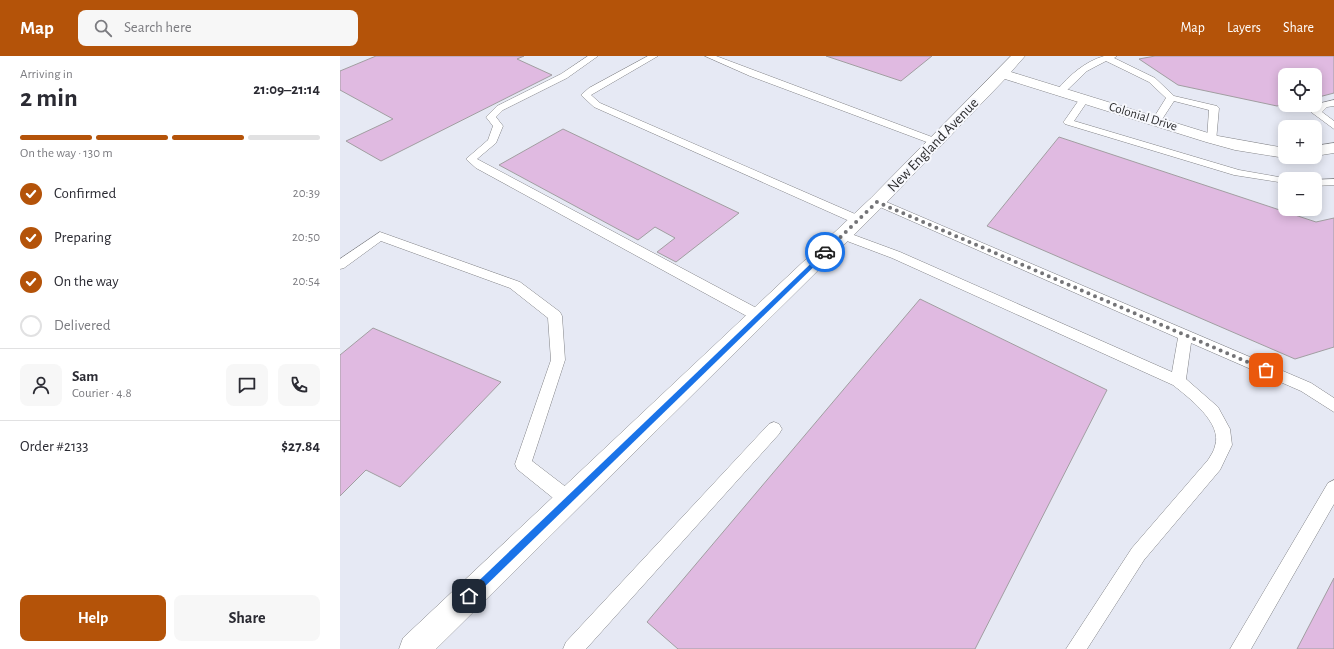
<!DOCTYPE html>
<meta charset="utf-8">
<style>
body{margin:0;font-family:"Alegreya Sans",sans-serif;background:#f7f7f7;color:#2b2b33;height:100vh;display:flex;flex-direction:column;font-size:15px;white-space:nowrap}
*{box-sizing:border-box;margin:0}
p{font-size:13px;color:#7c7c81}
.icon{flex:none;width:22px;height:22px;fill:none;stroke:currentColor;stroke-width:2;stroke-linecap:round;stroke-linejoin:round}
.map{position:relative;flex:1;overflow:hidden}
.panel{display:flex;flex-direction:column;background:#fff;width:340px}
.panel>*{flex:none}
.tools{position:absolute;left:938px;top:12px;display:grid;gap:8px}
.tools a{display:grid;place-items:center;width:44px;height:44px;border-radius:8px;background:#fff;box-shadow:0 2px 10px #0003;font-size:20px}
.pin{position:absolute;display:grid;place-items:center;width:34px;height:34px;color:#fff;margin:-17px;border-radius:8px;box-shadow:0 2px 6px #0006}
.courier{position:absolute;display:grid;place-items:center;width:40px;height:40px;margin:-20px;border:3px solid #1a73e8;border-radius:50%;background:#fff;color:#222;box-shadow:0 1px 5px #0007}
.head em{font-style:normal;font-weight:700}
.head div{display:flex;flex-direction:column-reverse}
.head{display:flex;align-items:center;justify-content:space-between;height:68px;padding:0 20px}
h1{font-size:26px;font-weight:700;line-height:30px}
.bar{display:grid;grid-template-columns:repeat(4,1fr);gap:6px 4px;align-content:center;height:48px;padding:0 20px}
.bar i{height:5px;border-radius:3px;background:#e1e1e2}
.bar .active{background:#b45309}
.bar p{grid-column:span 4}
.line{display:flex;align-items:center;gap:10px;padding:0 20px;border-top:1px solid #e1e1e2}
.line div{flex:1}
.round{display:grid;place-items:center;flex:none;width:42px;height:42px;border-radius:8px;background:#f7f7f7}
ol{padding:0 20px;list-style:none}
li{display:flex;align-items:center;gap:12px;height:44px}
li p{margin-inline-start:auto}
li .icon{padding:4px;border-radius:50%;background:#b45309;color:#fff;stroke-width:4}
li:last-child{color:#7c7c81}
li i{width:22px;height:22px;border:2px solid #e1e1e2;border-radius:50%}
.action{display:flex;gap:8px;margin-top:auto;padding:8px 20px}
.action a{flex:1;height:46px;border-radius:8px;background:#b45309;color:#fff;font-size:16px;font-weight:700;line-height:46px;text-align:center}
.action a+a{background:#f7f7f7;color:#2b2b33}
header{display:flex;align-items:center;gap:24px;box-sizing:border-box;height:56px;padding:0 20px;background:#b45309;color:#fff}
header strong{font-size:19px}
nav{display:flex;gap:22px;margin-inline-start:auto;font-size:14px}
.search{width:280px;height:36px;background:#f7f7f7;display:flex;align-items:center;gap:10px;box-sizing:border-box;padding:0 14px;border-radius:8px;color:#7c7c81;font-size:15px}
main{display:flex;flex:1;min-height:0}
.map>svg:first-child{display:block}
</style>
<header>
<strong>Map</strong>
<div class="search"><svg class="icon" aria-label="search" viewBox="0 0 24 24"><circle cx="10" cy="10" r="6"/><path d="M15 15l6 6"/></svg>Search here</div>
<nav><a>Map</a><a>Layers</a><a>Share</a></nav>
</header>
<main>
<section class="panel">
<div class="head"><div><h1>2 min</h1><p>Arriving in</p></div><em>21:09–21:14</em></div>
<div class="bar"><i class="active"></i><i class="active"></i><i class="active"></i><i></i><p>On the way · 130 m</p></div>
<ol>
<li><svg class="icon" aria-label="check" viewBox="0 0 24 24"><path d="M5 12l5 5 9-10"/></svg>Confirmed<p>20:39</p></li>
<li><svg class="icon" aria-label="check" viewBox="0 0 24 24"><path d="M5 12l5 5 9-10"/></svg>Preparing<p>20:50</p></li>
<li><svg class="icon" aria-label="check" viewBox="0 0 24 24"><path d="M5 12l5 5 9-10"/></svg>On the way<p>20:54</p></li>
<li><i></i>Delivered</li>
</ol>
<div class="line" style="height:72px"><a class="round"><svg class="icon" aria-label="person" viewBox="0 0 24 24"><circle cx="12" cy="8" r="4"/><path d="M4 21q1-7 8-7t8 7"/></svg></a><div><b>Sam</b><p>Courier · 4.8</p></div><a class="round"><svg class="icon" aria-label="chat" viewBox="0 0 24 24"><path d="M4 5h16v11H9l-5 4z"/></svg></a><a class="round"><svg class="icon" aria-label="phone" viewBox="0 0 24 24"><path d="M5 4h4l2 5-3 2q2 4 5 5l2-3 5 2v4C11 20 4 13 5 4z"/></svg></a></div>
<div class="line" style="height:52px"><div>Order #2133</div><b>$27.84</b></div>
<div class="action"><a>Help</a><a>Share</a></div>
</section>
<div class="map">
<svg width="994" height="593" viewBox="0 0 994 593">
<rect width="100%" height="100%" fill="#f7f8fd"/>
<path fill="#e6e9f4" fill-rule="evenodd" d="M0 0H994V593H0ZM945 19H975V49H945ZM945 71H975V101H945ZM945 123H975V153H945Z"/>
<path fill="#e0bae1" stroke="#a19ea1" d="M36 0H184L177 3 212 19 41 105 6 85 53 63 0 34V15Z
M486 0H592L561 25Z
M815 0H994V37L975 42V19H945V48L937 50 838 29 799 3Z
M223 73 399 157 336 206 317 196 335 182 315 171 298 184 159 109Z
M719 81 976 166 994 162V291L955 303 647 170Z
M580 243 767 334 635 593H338L307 566Z
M33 272 161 326 60 431 26 414 0 440V299Z
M994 522V593H957Z"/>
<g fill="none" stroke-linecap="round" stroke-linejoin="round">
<defs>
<path id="lane" d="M248 0H258L227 22 163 54 156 61 163 70 156 87 137 103 424 256 426 260 424 264 419 265 414 264 136 112 126 103 148 84 153 70 146 61 157 50 221 18Z
M308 0H318L251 39 260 47 522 161 524 164 522 167H514L254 51 241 39 249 32Z
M365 0H376L600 84 601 86 596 89 592 88 410 20Z
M764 0H777L774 2 815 22 834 40 877 50 879 52 876 85 872 86 867 83 869 54 834 45 819 68H813L811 66 826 42 809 26 766 5 747 15 723 38H717V34C730 19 744 6 764 0Z
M744 40 749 43 734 65 899 114 950 123H945V127L894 119 725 68 723 66 725 64 741 41Z
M994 44V50L987 51 982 56 994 65V73L971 56 981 47Z
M994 123V129L975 130V124Z
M537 142 971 327 994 342V356L961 335 851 287 846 323 878 351 890 373 892 389 880 414 804 504 747 593H726L792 492 868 404C871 399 874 395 875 390 883 367 848 341 833 329L552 202 499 182 497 179 503 175 560 196 832 316 838 282 533 148 531 146 533 144Z
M40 176 180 226 220 256 222 260 225 304 192 405 235 438 237 444 235 450 229 452 223 450 177 413 175 408 211 304 208 262 170 232 41 185 4 212 0 213V203Z
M434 366 439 368 442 373 439 378 246 593H223L226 586 429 368Z
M994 424V448L911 593H890L988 427Z"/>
<path id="street" d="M671 0H685L671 16 878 80 945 92V101H948L945 102 895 94 866 86 665 23 543 150 96 593H59L63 582 531 142Z
M994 87V97L975 100V90Z"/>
</defs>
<use href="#lane" stroke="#828387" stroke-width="1"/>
<use href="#street" stroke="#828387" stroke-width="1"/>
<use href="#lane" fill="#fff" fill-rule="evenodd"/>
<use href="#street" fill="#fff" fill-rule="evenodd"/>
</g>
<path fill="#1a73e8" d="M485 194 487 195V198L132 543H126V537Z"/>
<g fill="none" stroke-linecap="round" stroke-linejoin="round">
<path stroke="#747477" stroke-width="4" stroke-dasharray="0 7.2" d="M485 196 537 146 926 314"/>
</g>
<g text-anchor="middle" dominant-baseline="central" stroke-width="4" stroke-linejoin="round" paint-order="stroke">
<g font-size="13" fill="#2d2d2f" stroke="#f7f8fd">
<text transform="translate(803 61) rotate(17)">Colonial Drive</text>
</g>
<g font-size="15" fill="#2d2d2f" stroke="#f7f8fd">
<text transform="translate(593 89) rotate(-46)">New England Avenue</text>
</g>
</g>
</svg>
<div class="tools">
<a><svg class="icon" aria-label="locate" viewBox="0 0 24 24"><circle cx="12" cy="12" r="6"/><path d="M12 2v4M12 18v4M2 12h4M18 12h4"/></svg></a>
<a>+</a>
<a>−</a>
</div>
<div class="pin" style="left:926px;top:314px;background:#ea580c"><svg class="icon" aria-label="bag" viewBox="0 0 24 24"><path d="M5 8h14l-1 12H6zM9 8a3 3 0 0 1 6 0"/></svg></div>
<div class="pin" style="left:129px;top:540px;background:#1f2937"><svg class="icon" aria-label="home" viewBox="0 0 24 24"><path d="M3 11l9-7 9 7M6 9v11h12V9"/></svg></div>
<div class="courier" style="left:485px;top:196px"><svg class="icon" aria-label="car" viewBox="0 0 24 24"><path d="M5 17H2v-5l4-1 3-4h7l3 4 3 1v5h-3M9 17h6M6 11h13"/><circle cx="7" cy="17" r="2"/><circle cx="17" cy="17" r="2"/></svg></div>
</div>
</main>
